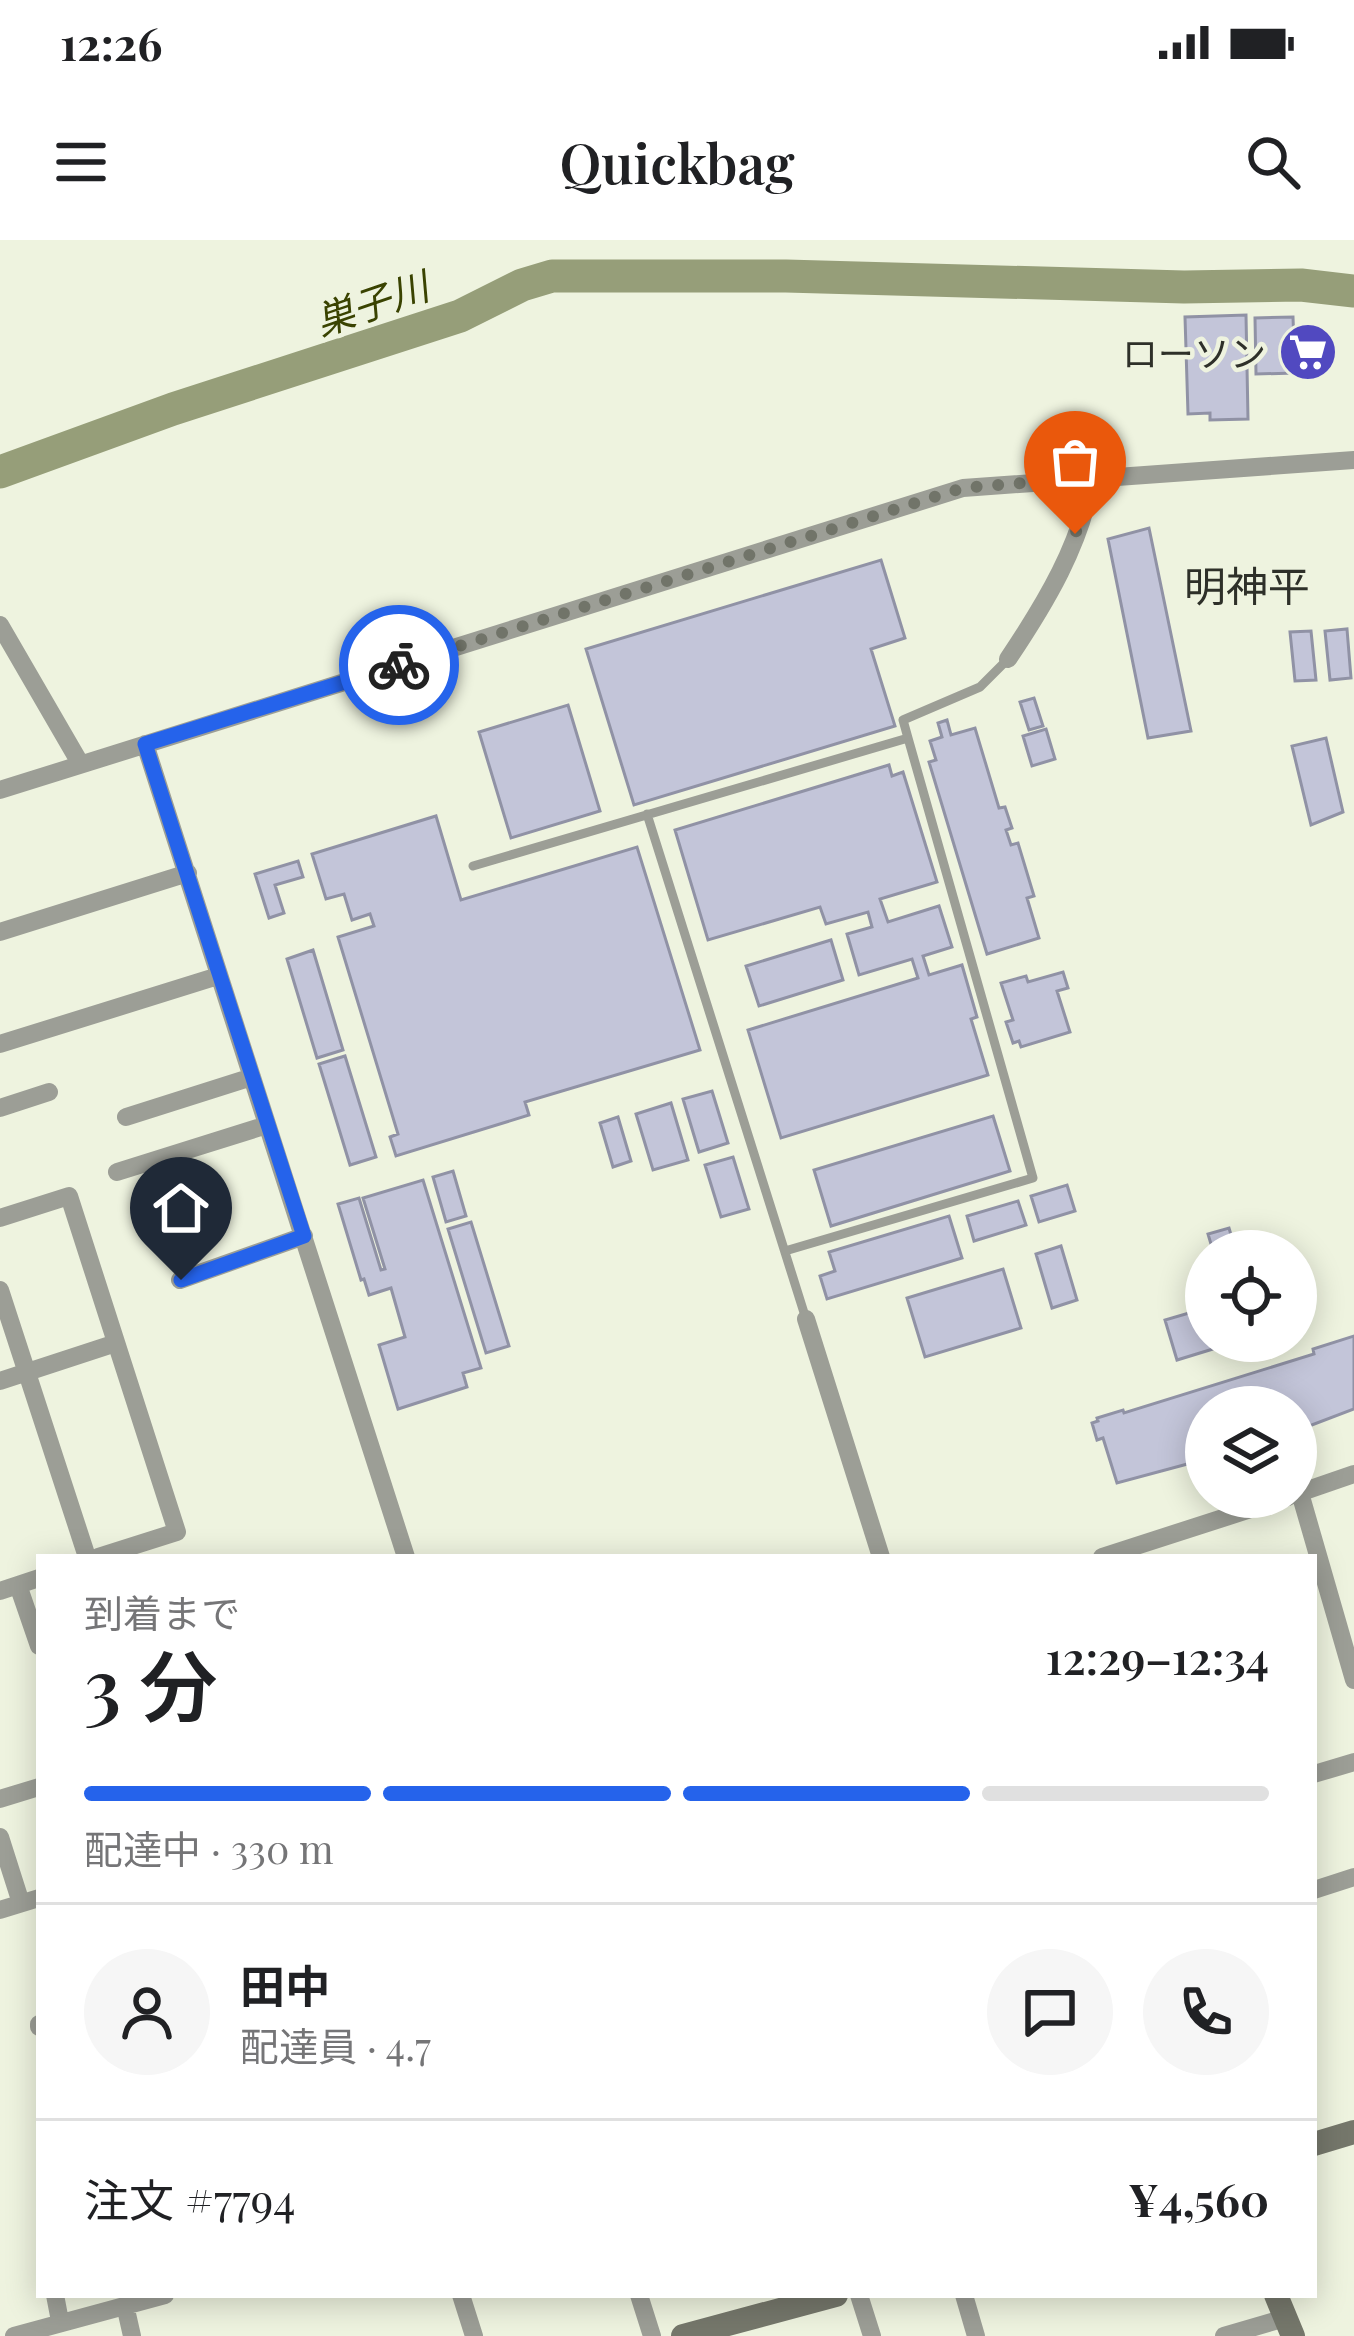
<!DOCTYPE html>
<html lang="ja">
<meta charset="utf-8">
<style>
body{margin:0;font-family:"Playfair Display","Noto Sans JP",serif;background:#f6f6f6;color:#202124;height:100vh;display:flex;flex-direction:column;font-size:45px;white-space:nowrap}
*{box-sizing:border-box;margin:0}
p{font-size:39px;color:#757577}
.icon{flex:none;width:66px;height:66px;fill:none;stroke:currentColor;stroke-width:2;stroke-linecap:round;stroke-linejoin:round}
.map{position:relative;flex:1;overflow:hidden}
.panel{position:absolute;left:36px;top:1314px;width:1281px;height:744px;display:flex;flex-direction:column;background:#fff;border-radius:0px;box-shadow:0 6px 30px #0003}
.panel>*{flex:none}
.tools{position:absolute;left:1185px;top:990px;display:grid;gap:24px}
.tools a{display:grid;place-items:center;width:132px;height:132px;border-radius:50%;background:#fff;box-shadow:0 6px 30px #0003;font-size:60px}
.pin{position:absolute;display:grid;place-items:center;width:102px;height:102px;color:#fff;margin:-123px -51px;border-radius:50% 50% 50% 0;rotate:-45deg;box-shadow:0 0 12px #0007}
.pin .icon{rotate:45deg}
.courier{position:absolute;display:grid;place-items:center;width:120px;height:120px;margin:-60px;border:9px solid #2563eb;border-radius:50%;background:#fff;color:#222;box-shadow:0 3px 15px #0007}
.headline em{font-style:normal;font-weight:600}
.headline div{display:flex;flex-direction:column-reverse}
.headline{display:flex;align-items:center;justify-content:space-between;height:204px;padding:0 48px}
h1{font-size:78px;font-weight:600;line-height:90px}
.bar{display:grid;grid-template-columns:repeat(4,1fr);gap:18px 12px;align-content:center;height:144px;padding:0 48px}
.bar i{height:15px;border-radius:9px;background:#e0e0e0}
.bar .selected{background:#2563eb}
.bar p{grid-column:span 4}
.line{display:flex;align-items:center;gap:30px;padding:0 48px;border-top:3px solid #e0e0e0}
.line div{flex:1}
.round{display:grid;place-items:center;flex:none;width:126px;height:126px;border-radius:63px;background:#f6f6f6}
.status{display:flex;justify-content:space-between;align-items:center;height:84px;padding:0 60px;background:#fff;direction:ltr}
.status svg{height:33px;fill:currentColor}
header{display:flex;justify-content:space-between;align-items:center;height:156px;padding:0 48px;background:#fff;font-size:54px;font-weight:600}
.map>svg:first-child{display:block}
</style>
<div class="status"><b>12:26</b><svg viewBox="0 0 49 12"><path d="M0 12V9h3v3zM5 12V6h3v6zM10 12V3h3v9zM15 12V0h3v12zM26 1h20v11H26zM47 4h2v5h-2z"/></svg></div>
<header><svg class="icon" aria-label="menu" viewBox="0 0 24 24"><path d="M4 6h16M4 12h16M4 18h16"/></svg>Quickbag<svg class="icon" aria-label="search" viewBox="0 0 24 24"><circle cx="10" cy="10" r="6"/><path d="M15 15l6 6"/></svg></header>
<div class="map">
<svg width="1354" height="2096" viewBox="0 0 1354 2096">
<rect width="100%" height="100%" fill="#eef3df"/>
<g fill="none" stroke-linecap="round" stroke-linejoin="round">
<path stroke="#969e79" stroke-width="33" d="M0 232 173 169 460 76 522 45 552 36H786L1184 47 1301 45 1354 51"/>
</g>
<path fill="#c3c5d9" stroke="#9092a5" stroke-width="3" d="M1246 75 1248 179 1210 180V173L1188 174 1185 77Z
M1293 77 1295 133 1256 134 1255 78Z
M1149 288 1191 491 1148 498 1108 299Z
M881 320 905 398 871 409 895 486 634 565 586 409Z
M1347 389 1351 438 1330 440 1325 391Z
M1311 391 1316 440 1295 441 1290 392Z
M1034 458 1043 486 1029 490 1020 462Z
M568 465 600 571 511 598 479 492Z
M947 480 951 495 975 488 999 568 1005 567 1012 588 1006 590 1011 605 1018 603 1034 656 1027 658 1039 698 987 714 929 522 936 520 930 501 942 497 938 483Z
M1046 489 1055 519 1032 526 1023 496Z
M1326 498 1343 572 1311 585 1292 506Z
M889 525 892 536 903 532 937 642 880 659 888 682 939 666 952 707 923 716 929 735 962 725 977 777 971 779 988 835 781 898 748 790 918 738 912 719 859 735 847 694 872 687 868 672 826 684 820 667 708 700 675 590Z
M436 576 461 660 637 607 700 810 525 862 529 875 396 916 390 897 398 894 338 697 374 686 370 674 352 680 344 654 326 659 312 614Z
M298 621 303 637 275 645 284 673 269 678 255 634Z
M831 700 843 740 759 766 746 726Z
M313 710 343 810 317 818 287 719Z
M1063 732 1068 748 1057 751 1070 792 1021 807 1019 801 1013 803 1006 782 1013 780 1001 743 1026 736 1028 742Z
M345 816 376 917 350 925 319 824Z
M712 851 728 903 699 912 683 859Z
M671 863 688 920 653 930 636 874Z
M993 876 1010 931 831 986 814 930Z
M618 877 631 921 613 927 600 883Z
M733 917 749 969 721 977 705 925Z
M453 931 466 976 446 982 433 937Z
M423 940 481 1128 463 1133 467 1147 398 1169 379 1105 405 1097 391 1048 369 1055 364 1039 361 1040 338 964 359 958 381 1030 385 1029 363 958Z
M1067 945 1075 971 1039 982 1031 956Z
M1018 961 1026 985 974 1001 967 976Z
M949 976 962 1018 827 1059 820 1036 835 1031 829 1012Z
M471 982 509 1106 486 1113 448 989Z
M1229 988 1234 1005 1213 1011 1208 994Z
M1061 1006 1077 1060 1052 1068 1036 1014Z
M1003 1029 1021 1088 925 1117 907 1058Z
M1206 1068V1101H1239L1177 1120 1165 1080Z
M1354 1096V1169L1296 1191V1167H1206V1219L1117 1243 1103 1198 1097 1200 1092 1183 1098 1181 1097 1178 1123 1170 1124 1173 1314 1114 1313 1109Z"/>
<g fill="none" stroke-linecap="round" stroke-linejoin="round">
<path stroke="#9c9e96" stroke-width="9" d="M908 498 903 480 980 447 1008 419
M647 574 806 1079
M473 626 908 498 1033 938 785 1011"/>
<path stroke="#9c9e96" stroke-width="18" d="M0 385 80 523
M1008 419C1045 364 1082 303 1092 237
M145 504 406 1317
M0 550 963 248 1354 220
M0 692 188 633
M0 804 218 736
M0 868 49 852
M126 877 252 837
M117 932 267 885
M0 978 69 956 177 1292 98 1317
M180 1040 304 996
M0 1050 87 1317
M806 1079 881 1317
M0 1141 116 1103
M1300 1253 1354 1440
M1296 1254 1354 1234
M1102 1317 1288 1257
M18 1345 39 1406
M0 1351 39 1338
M1314 1534 1354 1522
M0 1559 39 1547
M0 1597 21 1663
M1314 1650 1354 1637
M0 1670 39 1658
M39 1784V1787
M55 2055 60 2081
M461 2055 474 2096
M639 2055 652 2096
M859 2055 872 2096
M964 2055 976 2096
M125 2065 132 2096
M14 2096 165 2055
M1224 2096 1285 2078"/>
<path stroke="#75776b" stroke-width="24" d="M1314 1904 1354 1892
M1276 2055 1293 2096
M683 2096 836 2055"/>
</g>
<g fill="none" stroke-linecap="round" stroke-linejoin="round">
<path stroke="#717469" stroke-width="12" stroke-dasharray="0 21.6" d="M399 425 963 248 1092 237 1088 263 1075 294"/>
<path stroke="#2563eb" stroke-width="15" d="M181 1040 304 996 145 504 399 425"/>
</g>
<defs>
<symbol id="supermarket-disc" viewBox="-11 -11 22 22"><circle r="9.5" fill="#5149c0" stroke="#eef3df"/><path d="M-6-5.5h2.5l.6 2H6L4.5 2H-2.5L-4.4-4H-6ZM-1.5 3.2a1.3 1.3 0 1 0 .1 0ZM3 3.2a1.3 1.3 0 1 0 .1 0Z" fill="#fff"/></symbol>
</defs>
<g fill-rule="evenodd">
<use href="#supermarket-disc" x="1275" y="79" width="66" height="66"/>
</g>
<g text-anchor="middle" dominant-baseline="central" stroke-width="9" stroke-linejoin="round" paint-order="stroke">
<g font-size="36" fill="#2e3029" stroke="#eef3df" text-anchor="end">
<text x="1266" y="112">ローソン</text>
</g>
<g font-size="39" font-style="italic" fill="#3a4301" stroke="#eef3df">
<text transform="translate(371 62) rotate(-19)">巣子川</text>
</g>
<g font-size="42" fill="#2e3029" stroke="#eef3df">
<text x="1247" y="345">明神平</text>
</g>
</g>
</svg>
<div class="tools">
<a><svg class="icon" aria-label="locate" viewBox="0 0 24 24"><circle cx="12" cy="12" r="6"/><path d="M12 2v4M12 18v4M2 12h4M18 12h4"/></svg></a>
<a><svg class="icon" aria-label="layers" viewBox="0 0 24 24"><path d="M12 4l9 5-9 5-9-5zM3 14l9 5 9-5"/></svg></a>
</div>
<div class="pin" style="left:1075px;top:294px;background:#ea580c"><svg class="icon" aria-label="bag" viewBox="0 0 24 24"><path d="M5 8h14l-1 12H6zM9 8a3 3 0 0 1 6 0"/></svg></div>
<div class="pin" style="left:181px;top:1040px;background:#1f2937"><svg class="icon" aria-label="home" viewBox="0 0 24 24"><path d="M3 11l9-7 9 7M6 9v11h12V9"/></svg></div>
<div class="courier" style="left:399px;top:425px"><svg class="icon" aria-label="bike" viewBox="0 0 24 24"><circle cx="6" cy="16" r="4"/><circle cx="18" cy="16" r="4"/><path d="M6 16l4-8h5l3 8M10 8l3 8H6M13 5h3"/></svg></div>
<section class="panel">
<div class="headline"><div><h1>3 分</h1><p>到着まで</p></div><em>12:29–12:34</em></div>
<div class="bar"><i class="selected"></i><i class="selected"></i><i class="selected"></i><i></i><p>配達中 · 330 m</p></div>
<div class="line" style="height:216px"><a class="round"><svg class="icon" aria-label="person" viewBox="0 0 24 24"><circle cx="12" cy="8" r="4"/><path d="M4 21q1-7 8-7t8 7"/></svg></a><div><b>田中</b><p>配達員 · 4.7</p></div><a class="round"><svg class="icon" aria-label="chat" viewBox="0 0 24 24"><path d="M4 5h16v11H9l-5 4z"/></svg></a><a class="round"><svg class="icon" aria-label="phone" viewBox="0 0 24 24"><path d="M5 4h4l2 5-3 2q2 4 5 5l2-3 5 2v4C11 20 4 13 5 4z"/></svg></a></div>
<div class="line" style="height:156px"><div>注文 #7794</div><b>¥4,560</b></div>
</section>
</div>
